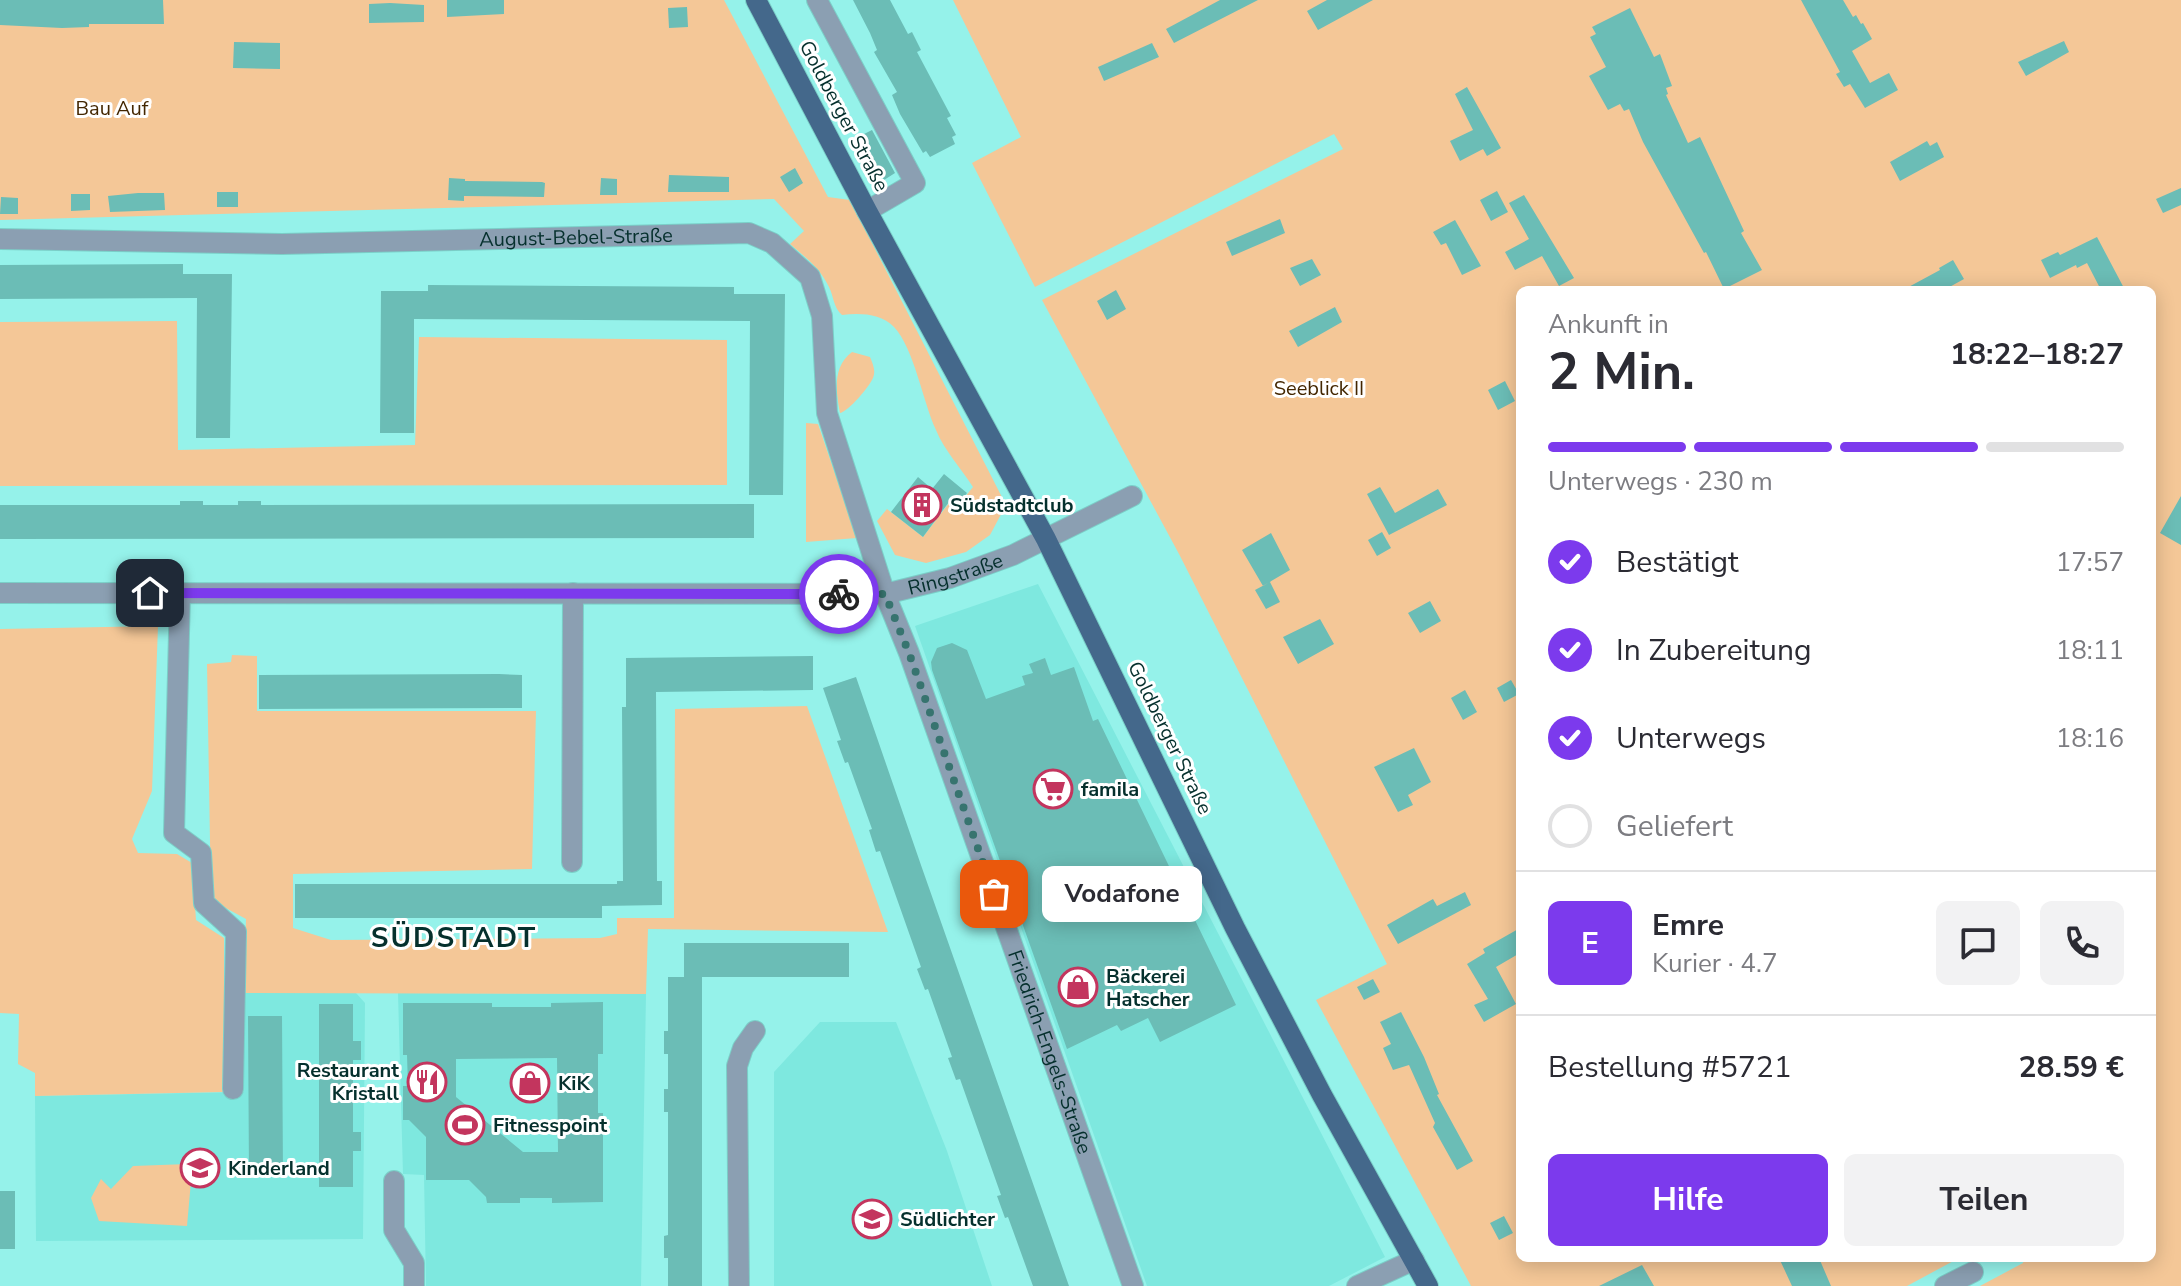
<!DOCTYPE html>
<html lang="de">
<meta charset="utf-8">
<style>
body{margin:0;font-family:"Nunito Sans",sans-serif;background:#f2f2f3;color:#2b2b33;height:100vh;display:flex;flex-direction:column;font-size:30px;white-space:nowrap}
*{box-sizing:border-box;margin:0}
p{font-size:26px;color:#7c7c81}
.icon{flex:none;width:44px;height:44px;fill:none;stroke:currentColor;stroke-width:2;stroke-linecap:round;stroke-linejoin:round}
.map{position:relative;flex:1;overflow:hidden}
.panel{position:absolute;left:1516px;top:286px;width:640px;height:976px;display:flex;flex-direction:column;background:#fff;border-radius:12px;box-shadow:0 4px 20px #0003}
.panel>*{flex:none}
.pin{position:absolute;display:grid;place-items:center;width:68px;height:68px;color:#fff;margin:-34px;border-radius:16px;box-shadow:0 4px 12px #0006}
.courier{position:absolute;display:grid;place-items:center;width:80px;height:80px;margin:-40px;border:6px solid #7c3aed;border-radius:50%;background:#fff;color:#222;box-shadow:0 2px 10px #0007}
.bubble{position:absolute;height:56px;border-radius:12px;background:#fff;box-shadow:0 4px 20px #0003;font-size:26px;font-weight:700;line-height:56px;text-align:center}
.summary em{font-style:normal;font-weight:700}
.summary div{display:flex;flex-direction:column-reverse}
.summary{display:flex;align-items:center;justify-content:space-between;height:136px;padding:0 32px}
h1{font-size:52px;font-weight:700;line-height:60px}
.bar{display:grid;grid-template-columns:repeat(4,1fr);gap:12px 8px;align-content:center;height:96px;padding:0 32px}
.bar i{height:10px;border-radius:6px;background:#e1e1e2}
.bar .on{background:#7c3aed}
.bar p{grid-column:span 4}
.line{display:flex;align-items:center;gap:20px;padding:0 32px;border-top:2px solid #e1e1e2}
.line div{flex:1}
.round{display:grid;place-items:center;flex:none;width:84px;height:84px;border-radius:12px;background:#f2f2f3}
ol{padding:0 32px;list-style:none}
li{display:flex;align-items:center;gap:24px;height:88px}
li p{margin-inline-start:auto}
li .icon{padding:8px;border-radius:50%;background:#7c3aed;color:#fff;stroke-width:4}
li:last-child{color:#7c7c81}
li i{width:44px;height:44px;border:4px solid #e1e1e2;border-radius:50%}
.action{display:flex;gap:16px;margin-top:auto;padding:16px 32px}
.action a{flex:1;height:92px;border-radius:12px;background:#7c3aed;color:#fff;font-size:32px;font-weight:700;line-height:92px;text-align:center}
.action a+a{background:#f2f2f3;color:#2b2b33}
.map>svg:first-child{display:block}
</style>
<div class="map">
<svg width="2181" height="1286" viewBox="0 0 2181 1286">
<rect width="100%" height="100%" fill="#95f2ea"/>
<path fill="#7ee8df" d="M1038 584 1385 1257 1329 1286H1147L915 626Z
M244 993H356L365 1003 363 1239 36 1241 35 1096 244 1092Z
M398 993 646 994 641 1286H426L424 1175 403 1174Z
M820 1022H896L947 1151 992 1286H774V1072Z"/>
<path fill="#f4c797" d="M0 0H724L828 197 850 200 1006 505 990 535 966 552 926 563 895 555 877 521 887 509 923 537 949 503 956 508 973 487C961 468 944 450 936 430 923 402 914 348 894 327 881 313 859 313 842 315 833 307 834 297 829 287 820 268 805 257 790 244L804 231 774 199 0 220Z
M953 0H2181V1286H1980L2023 1263 2024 1258H2152V290H1520V1258H1959L1907 1286H1471L1316 1000 1387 964 1179 554 1042 300 1343 149 1334 134 1035 287 972 163 1021 137Z
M177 321 178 450 415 445 419 337 727 340V485L0 486V322Z
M852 352 870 357C873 364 876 371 873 378 869 387 849 411 840 413 836 392 832 367 852 352Z
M806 423 818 424 857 538 806 542Z
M158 626 152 791 132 839 138 853 177 854 192 863 196 920 224 938V1092L35 1096V1073L18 1064 19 1014 0 1013V629Z
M232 655 257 656V711H536L532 869 293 874V928L331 940 600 938 617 934V918H674L675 709 807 706 888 932 648 929 646 994 244 993 246 919 211 900 207 664 231 662Z
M188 1164 192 1170 187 1226 99 1221 91 1198 101 1179 111 1189 133 1166Z"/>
<path fill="#6bbdb6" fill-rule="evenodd" d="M0 0H163L164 24H89V27L62 28 0 25Z
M447 0H504V14L447 17Z
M853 0H890L908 34 912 32 921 50 917 52 951 116 947 118 956 135 952 137 955 144 930 157 926 151 923 153 900 114 892 95 897 92 874 52 877 50 870 33Z
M1220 0H1258L1174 43 1166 29Z
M1327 0H1373L1318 30 1307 11Z
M1801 0H1843L1853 17 1856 15 1861 24 1863 23 1872 39 1852 51 1870 83 1889 73 1898 90 1865 108 1850 84 1844 87 1836 74 1840 72Z
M390 3 424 5V22L369 23V4Z
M687 7 688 27 669 28 668 8Z
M1630 8 1654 57 1660 54 1672 86 1666 88 1668 94 1666 95 1688 143 1700 137 1744 231 1741 233 1762 270 1724 289 1706 252 1704 253 1643 142 1629 109 1624 111 1620 104 1608 110 1589 76 1606 67 1590 37 1596 34 1592 27Z
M2064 41 2069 52 2026 76 2018 62Z
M234 42 280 43V69L233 68Z
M1152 43 1159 57 1104 81 1098 67Z
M1467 87 1501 148 1487 156 1483 149 1460 161 1450 141 1473 130 1455 94Z
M872 130 895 173 884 180 860 136Z
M1927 141 1930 146 1937 142 1944 157 1900 181 1890 162Z
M795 168 803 183 789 192 780 177Z
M669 175 729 177V192H668Z
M449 178 465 179V181L542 182 545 183 544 197 464 196V201L448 200Z
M601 178 617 179V195H600Z
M2181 188V205L2163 213 2156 199Z
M1497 191 1508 212 1491 221 1480 200Z
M217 192H238V207H217Z
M138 193H164L165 210 110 212 108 196Z
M71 194H90V210L71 211Z
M1524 195 1574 278 1559 286 1542 256 1515 270 1505 252 1529 239 1509 203Z
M1 197 18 198V214H0Z
M1280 219 1285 233 1232 256 1226 242Z
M1455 220 1481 266 1462 275 1446 243 1441 245 1433 232Z
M2097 237 2125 290H2101L2087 263 2077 268 2076 265 2050 278 2041 260 2058 252 2060 255Z
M1312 259 1321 275 1300 286 1290 268Z
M1953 260 1964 279 1944 290H1903L1940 270 1939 268Z
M183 264V274H232L230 438H196L197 298 0 299V265Z
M428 285 734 287V294H785L783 495H749L750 321 414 319V433H380L381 291H428Z
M1116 290 1126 309 1107 320 1097 301Z
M1335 307 1342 322 1298 347 1289 331Z
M1505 381 1515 401 1498 410 1488 390Z
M944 474 967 493 956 507 949 502 923 537 891 512 918 477 932 489Z
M1380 487 1395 513 1438 489 1447 505 1389 535 1367 494Z
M2181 496V545L2160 533Z
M180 501H203V505H238V501H261V505L754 504V538L0 539V505H180Z
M1382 532 1391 548 1377 556 1368 540Z
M1271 533 1290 570 1263 586 1242 550Z
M1270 582 1280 602 1266 609 1255 590Z
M1430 601 1441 621 1420 633 1408 613Z
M1320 619 1334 644 1298 664 1283 637Z
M952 643 967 650 986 699 1025 685 1022 676 1033 673 1029 664 1045 658 1051 675 1074 667 1093 721 1098 719 1236 1005 1160 1042 1148 1018 1121 1031 1117 1025 1067 1049 932 670 931 662 937 648Z
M813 656V690L656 692 657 881H662V905L602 906V918H295V884H617V881H623L622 707H626V658Z
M499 674 522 675V708L259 709V675Z
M856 677 922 868 1069 1286H1033L1008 1217 1005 1218 997 1196 1001 1195 960 1079 956 1080 948 1058 952 1057 928 989 925 990 917 969 921 967 880 851 876 852 869 830 872 829 848 762 845 763 837 741 841 740 823 688Z
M1511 680 1519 694 1504 702 1497 688Z
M1465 690 1477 712 1463 720 1451 698Z
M1414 748 1431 782 1408 795 1413 805 1398 812 1374 767Z
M1465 892 1471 905 1398 944 1387 925 1433 899 1437 906Z
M1520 928V953L1496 967 1516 1004 1484 1022 1474 1005 1488 999 1467 964 1485 953 1483 949Z
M684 943H849V977H702V1286H668V1258H664V1236L668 1235V1112H664V1089H668V1054H664V1031H668V977H684Z
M1373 979 1380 992 1364 1000 1357 987Z
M603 1002V1054H598V1113H603V1202L552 1203V1198H520V1203H487L486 1197 469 1180H426V1137L409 1120H403V1086H408L407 1055H403V1003H492V1007H551V1003ZM557 1058 558 1152H523L456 1097V1059Z
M319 1004H353V1041H361V1060H353V1132H361V1151H353V1187H319Z
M1401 1012 1424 1057 1439 1094 1437 1095 1473 1161 1457 1170 1433 1127 1435 1123 1409 1065 1393 1070 1383 1048 1391 1044 1380 1022Z
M248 1016H282L283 1177H249Z
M0 1191H15V1249H0Z
M1504 1216 1513 1233 1499 1240 1490 1223Z
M1779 1258H1819L1831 1286H1792Z
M1642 1265 1654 1286H1599Z"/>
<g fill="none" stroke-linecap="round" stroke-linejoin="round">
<defs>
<g id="minor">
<path d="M817 0 915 183 867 211"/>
<path id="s1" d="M0 239 282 244 749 233 772 243 810 277 822 316 827 413 885 594 909 653 1133 1286"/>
<path id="s2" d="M0 593 885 594 950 578 1013 555 1132 496"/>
<path d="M180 593 174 833 201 853 204 903 236 932 233 1089"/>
<path d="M572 862 573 593"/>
<path d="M394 1181V1230L414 1263V1286"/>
<path d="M739 1286 737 1066 743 1048 755 1031"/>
<path d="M1357 1286 1414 1260"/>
<path d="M1945 1286 1973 1272"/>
</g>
<path id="major" d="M756 0 867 211 1046 539 1235 928 1322 1095 1428 1286"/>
</defs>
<use href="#minor" stroke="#7bcfc8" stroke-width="22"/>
<use href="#major" stroke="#7bcfc8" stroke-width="22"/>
<use href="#minor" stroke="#8b9fb2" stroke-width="20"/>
<use href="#major" stroke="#44688b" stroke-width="20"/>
</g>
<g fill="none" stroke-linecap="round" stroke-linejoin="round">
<path stroke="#37746f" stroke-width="8" stroke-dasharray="0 14.4" d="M839 594H885L909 653 994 894"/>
<path stroke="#7c3aed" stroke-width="10" d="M150 593 839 594"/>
</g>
<defs>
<symbol id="building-ring" viewBox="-11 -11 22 22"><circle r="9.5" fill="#fff" stroke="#c3355e" stroke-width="1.5"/><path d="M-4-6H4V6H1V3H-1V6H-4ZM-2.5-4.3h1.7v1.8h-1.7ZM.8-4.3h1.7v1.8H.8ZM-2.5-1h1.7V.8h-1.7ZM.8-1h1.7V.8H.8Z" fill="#c3355e"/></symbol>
<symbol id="supermarket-ring" viewBox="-11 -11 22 22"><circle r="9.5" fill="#fff" stroke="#c3355e" stroke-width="1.5"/><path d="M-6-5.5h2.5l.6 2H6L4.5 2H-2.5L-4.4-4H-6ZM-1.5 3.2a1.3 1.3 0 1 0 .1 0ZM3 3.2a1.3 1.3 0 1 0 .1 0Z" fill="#c3355e"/></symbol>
<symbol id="shop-ring" viewBox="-11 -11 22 22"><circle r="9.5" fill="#fff" stroke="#c3355e" stroke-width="1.5"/><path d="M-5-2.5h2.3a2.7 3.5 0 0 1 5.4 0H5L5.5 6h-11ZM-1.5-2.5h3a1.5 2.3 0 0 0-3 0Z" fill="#c3355e"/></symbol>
<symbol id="restaurant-ring" viewBox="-11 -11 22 22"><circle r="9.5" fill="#fff" stroke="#c3355e" stroke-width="1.5"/><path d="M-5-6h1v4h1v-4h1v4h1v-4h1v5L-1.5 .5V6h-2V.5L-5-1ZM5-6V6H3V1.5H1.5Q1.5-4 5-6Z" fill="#c3355e"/></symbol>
<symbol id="stadium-ring" viewBox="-11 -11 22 22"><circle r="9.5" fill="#fff" stroke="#c3355e" stroke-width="1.5"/><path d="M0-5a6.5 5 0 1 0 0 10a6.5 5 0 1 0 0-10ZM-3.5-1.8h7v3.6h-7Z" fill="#c3355e"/></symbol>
<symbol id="school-ring" viewBox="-11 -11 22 22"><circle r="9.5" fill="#fff" stroke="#c3355e" stroke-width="1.5"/><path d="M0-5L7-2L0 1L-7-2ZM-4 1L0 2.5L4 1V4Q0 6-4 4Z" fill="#c3355e"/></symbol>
</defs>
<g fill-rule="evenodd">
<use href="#building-ring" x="900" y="483" width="44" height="44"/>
<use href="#supermarket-ring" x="1031" y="767" width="44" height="44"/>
<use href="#shop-ring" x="1056" y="965" width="44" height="44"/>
<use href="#restaurant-ring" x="405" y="1060" width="44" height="44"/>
<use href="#shop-ring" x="508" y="1061" width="44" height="44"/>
<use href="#stadium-ring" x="443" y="1103" width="44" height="44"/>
<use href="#school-ring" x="178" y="1146" width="44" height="44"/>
<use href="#school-ring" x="850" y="1197" width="44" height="44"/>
</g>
<g text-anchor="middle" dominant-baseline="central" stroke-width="6" stroke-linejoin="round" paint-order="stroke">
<g font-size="20" fill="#432600" stroke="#fff">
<text x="112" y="108">Bau Auf</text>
<text x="1319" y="388">Seeblick II</text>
</g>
<g font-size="20" fill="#05302d" stroke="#fff">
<text transform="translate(844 116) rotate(62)">Goldberger Straße</text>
<text stroke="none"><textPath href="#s1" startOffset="576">August-Bebel-Straße</textPath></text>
<text stroke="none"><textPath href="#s2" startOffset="958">Ringstraße</textPath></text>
<text transform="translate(1170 738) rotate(64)">Goldberger Straße</text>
<text stroke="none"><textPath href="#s1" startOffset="1640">Friedrich-Engels-Straße</textPath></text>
</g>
<g font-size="20" font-weight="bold" fill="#05302d" stroke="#fff" text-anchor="start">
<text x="950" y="505">Südstadtclub</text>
<text x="1081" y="789">famila</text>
<text x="1106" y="976">Bäckerei<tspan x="1106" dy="23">Hatscher</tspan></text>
<text x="399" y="1070" text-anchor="end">Restaurant<tspan x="399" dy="23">Kristall</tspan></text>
<text x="558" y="1083">KiK</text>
<text x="493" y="1125">Fitnesspoint</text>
<text x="228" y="1168">Kinderland</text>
<text x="900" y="1219">Südlichter</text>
</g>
<g font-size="28" font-weight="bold" letter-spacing="2" fill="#05302d" stroke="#fff">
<text x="454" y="938">SÜDSTADT</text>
</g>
</g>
</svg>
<div class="pin" style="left:994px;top:894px;background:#ea580c"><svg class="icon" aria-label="bag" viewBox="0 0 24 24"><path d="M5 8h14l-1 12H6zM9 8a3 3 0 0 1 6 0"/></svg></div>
<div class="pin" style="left:150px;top:593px;background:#1f2937"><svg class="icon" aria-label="home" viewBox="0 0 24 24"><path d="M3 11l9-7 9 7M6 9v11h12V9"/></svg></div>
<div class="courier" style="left:839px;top:594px"><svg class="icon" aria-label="bike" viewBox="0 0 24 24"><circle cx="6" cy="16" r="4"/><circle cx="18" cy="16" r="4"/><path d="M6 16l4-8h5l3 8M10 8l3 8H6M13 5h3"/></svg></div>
<div class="bubble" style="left:1042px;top:866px;width:160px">Vodafone</div>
<section class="panel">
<div class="summary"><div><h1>2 Min.</h1><p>Ankunft in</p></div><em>18:22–18:27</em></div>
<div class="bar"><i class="on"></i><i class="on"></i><i class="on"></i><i></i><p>Unterwegs · 230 m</p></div>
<ol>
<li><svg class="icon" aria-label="check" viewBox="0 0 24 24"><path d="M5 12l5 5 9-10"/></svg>Bestätigt<p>17:57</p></li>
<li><svg class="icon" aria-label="check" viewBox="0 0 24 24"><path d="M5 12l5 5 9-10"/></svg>In Zubereitung<p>18:11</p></li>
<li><svg class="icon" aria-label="check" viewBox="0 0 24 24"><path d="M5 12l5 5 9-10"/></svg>Unterwegs<p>18:16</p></li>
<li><i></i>Geliefert</li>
</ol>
<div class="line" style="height:144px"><b class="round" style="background:#7c3aed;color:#fff">E</b><div><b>Emre</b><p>Kurier · 4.7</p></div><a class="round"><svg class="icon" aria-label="chat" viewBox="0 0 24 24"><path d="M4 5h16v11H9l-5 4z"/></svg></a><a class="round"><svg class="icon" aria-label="phone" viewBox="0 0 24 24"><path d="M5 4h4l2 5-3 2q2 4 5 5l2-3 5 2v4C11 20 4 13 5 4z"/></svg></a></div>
<div class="line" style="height:104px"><div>Bestellung #5721</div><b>28.59 €</b></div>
<div class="action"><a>Hilfe</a><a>Teilen</a></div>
</section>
</div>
